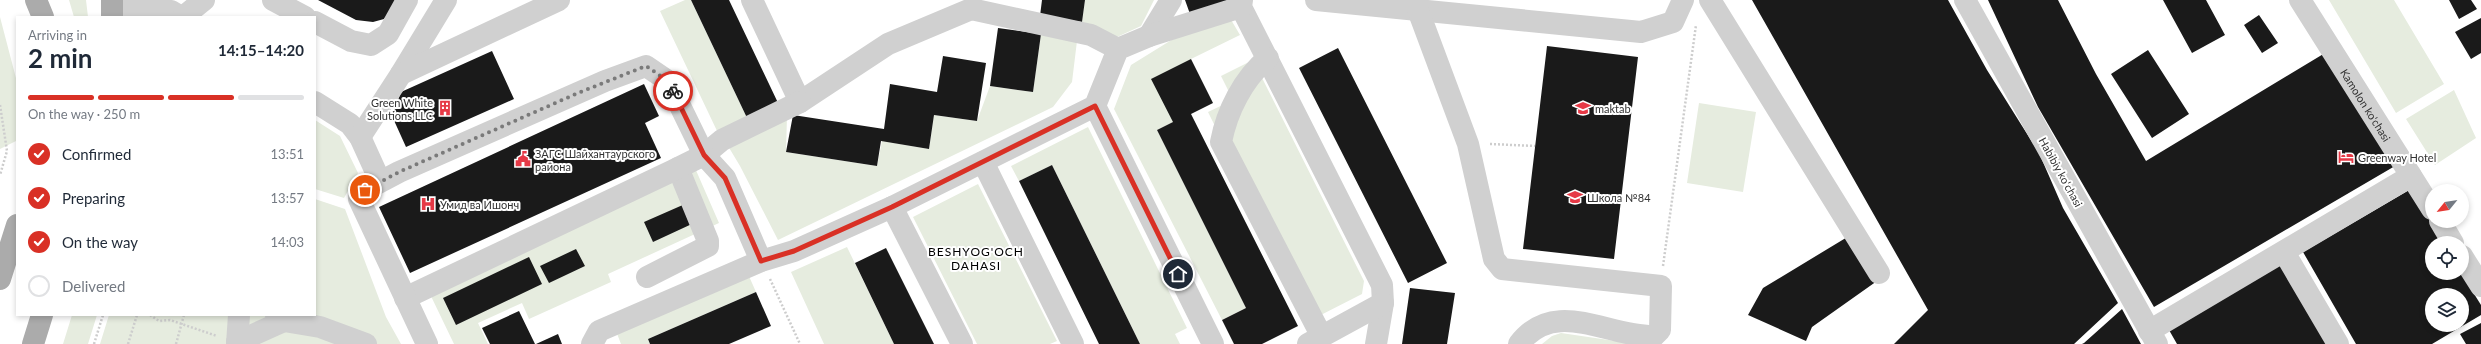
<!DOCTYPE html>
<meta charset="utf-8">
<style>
body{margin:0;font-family:Lato,sans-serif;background:#f2f2f3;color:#1f2937;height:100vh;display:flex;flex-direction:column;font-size:15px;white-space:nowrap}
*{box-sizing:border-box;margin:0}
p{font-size:13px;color:#747a83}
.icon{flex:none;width:22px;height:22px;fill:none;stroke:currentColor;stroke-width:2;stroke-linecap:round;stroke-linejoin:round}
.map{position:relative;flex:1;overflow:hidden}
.panel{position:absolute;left:16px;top:16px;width:300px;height:300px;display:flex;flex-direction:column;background:#fff;border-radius:0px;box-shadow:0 2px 6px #0003}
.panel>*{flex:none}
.needle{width:26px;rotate:240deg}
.fabs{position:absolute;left:2425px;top:184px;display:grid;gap:8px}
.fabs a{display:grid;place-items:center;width:44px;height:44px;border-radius:50%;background:#fff;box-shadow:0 2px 6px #0003;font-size:20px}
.pin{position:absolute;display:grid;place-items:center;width:34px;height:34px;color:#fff;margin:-17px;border:2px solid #fff;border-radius:50%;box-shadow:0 1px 4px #0007}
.courier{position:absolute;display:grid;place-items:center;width:40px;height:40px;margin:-20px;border:3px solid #d93025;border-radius:50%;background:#fff;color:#222;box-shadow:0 1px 5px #0007}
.headline em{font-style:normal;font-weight:700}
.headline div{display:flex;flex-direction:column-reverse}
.headline{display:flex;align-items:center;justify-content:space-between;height:68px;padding:0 12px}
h1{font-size:26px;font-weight:700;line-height:30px}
.bar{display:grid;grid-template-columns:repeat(4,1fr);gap:6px 4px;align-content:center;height:48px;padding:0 12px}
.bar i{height:5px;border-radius:3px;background:#e0e1e3}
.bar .on{background:#d93025}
.bar p{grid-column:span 4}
ol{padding:0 12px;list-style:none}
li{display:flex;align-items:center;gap:12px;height:44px}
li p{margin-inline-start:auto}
li .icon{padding:4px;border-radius:50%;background:#d93025;color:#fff;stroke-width:4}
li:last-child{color:#747a83}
li i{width:22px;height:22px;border:2px solid #e0e1e3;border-radius:50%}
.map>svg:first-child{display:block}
</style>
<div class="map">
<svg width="2481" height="344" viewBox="0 0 2481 344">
<rect width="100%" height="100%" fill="#fff"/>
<path fill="#e6ecdf" d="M69 0H86L88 17H74Z
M685 0H691L748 120 718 133 660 11Z
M1085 0H1154L1141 26 1117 37 1082 22Z
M2329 0H2394L2444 84 2396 113Z
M0 17 17 82 16 141 0 149Z
M1230 18 1240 35 1191 59 1173 122 1157 130 1246 308 1222 320 1114 109 1131 65 1186 31Z
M1041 34 1077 41 1072 82 1053 107 778 240 740 166 728 146 787 116 786 152 877 166 882 141 929 149 934 115 977 121 990 86 1033 92Z
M1253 60 1364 281 1362 294 1311 320 1208 112 1233 100 1221 76Z
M2454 90 2476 138 2435 165 2406 119Z
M1699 103 1756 112 1743 192 1687 183Z
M315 120 340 136 358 173 344 198 315 189Z
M1088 127 1187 328 1175 334 1180 344H1140L1052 165 1019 181 1011 166Z
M695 168 719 223 608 274 611 282 529 319 522 303 478 323 488 344H454L429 292Z
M978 184 1057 341 1050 344H977L913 217Z
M315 199 345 209 386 317 401 344H100L109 315H315Z
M847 247 894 344H824L791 272Z
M748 274 756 292 648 339 650 344H621L616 331Z
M72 315H97L88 344H63Z
M1561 333 1636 344H1542L1552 336Z"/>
<path fill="#1a1a1a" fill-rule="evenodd" d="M318 0H401L384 19 373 22 356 20Z
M691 0H729L779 105 748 120Z
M1042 0H1085L1082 22 1040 16Z
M1185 0H1229L1190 14Z
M1752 0H1948L1987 70 2039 153 2063 208 2118 303 2074 344H1894L1928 310Z
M1988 0H2058L2096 74 2146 161 2325 53 2395 166 2154 307 2038 107Z
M2163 0H2206L2225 35 2192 53Z
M2449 0H2471L2477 9 2459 19Z
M2259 15 2278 43 2262 53 2244 25Z
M2481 18V53L2471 59 2455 32Z
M998 28 1041 34 1033 92 990 86Z
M1547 46 1638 57 1614 259 1523 249Z
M1338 48 1447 263 1408 283 1299 68Z
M2148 50 2189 114 2152 138 2111 74Z
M492 51 514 99 406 147 392 116 401 92Z
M943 56 986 63 977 121 934 115 929 149 881 141 877 166 786 152 793 115 884 129 890 84 937 92Z
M1191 59 1213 103 1191 114 1298 326 1262 344H1234L1222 320 1246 308 1157 130 1173 122 1151 79Z
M644 84 659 116 645 123 661 158 410 273 379 207Z
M1052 165 1140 344H1099L1019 181Z
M2411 189 2443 243H2432V273H2461L2481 305V315L2432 344H2356L2303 252ZM2432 295H2462V325H2432Z
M685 204 694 223 653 242 644 222Z
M1849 236 1877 281 1812 327 1806 341 1748 315 1763 288Z
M886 248 934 344H894L855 263Z
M576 249 585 266 549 283 540 266Z
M529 257 542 284 456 325 443 298Z
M2281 264 2327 344H2177L2169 330Z
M1410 288 1455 293 1447 344H1402Z
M756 292 771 326 729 344H650L648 339Z
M2122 309 2141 344H2082L2084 343Z
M519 311 535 344H490L482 328Z
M2481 323V344H2466L2460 334Z
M558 334 562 344H536Z"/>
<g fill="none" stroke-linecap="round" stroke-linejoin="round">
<path stroke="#cdcdcd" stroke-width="2.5" stroke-dasharray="2 2" stroke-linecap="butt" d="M0 105 7 151 0 175
M1490 144 1535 146
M1663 266 1696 25
M770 279 800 344
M150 315 159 321 170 320 217 336
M94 344 103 315
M128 344 137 315
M176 344 184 315"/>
<g stroke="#d0d0d0" stroke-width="22">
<path d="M273 0 305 17"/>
<path d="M752 0 800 102 888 44 971 9 1091 35 1118 49"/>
<path d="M1242 0 1241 7 1382 285 1383 303 1376 344"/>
<path d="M1316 0 1641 32 1673 22 1683 0"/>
<path d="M1710 0 1879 273"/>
<path d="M1965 0 2157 344"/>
<path id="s1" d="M2300 0 2432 209"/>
<path d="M113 7 171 11 181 17"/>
<path d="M1418 10 1468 144 1494 259 1502 269 1661 286 1660 330 1654 336C1607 337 1555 297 1519 344"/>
<path d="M183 17 204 0"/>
<path d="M315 22 351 41 371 45 388 34 407 0"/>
<path d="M1149 36 1171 0"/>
<path d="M1268 58C1243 79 1227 111 1221 142L1322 337"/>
<path d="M401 74 446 0"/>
<path d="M315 102 350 124 360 137 380 181"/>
<path d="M1095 106 1213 344"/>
<path d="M360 137 401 74 559 0"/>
<path d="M983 162 1073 344"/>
<path d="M892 207 962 344"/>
<path d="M2440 221 2453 243"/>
<path d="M2284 252 2338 344"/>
<path d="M2462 256 2481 286"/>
<path d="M647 277 708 246V241L678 168"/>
<path d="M405 298 672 171 704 155 722 140 800 102"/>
<path d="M276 315 284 321 320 327 366 344"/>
<path d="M2149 331 2411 176"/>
<path d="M237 342 284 321"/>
<path d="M237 344 239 315"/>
<path d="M427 344 359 199 365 190 399 172 605 81 646 66 668 81 704 155 725 178 761 261 794 251 892 207 1095 106 1118 49 1149 36 1241 7"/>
<path d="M592 344 599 331 761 261"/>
<path d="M1308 344 1383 303"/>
</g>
<path stroke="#ababab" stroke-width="22" d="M36 0 43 17
M112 0V17
M0 279 17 225
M33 344 42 315"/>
</g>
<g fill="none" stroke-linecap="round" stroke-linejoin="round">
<path stroke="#7a7a7a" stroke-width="4" stroke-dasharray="0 7.2" d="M365 190 399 172 578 93 646 66 668 81 673 91"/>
<path stroke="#d93025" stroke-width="5" d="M673 91 704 155 725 178 761 261 794 251 892 207 1095 106 1178 274"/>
</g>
<defs>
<symbol id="building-bare" viewBox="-9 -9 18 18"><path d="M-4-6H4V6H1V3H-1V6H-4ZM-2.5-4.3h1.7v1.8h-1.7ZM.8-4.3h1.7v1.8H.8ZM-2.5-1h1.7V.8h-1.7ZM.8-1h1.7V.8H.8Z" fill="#e63946" stroke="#fff" stroke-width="2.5" paint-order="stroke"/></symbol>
<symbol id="school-bare" viewBox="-9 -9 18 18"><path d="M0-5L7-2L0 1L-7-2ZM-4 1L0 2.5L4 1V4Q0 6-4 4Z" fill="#e63946" stroke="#fff" stroke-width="2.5" paint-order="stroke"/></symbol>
<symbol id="hotel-bare" viewBox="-9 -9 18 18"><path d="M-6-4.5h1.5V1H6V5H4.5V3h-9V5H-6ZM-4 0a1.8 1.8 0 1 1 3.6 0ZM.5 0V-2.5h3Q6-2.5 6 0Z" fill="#e63946" stroke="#fff" stroke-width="2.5" paint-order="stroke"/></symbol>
<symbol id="civic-bare" viewBox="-9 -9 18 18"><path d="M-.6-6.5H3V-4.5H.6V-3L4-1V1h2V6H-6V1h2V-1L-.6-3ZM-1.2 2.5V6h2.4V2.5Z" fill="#e63946" stroke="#fff" stroke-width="2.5" paint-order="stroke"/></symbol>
<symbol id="hospital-bare" viewBox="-9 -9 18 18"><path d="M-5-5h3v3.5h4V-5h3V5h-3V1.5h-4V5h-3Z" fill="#e63946" stroke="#fff" stroke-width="2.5" paint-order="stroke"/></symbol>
</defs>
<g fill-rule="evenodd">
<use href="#building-bare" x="434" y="97" width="22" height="22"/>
<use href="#school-bare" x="1572" y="97" width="22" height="22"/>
<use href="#hotel-bare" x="2335" y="146" width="22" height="22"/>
<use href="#civic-bare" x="512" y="148" width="22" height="22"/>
<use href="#school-bare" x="1564" y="186" width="22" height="22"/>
<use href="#hospital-bare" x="417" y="193" width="22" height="22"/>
</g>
<g text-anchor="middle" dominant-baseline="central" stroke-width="4" stroke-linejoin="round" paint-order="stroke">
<g font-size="11" fill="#333" stroke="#fff" text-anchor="start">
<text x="433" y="102" text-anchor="end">Green White<tspan x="433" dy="13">Solutions LLC</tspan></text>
<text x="1595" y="108">maktab</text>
<text x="535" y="153">ЗАГС Шайхантаурского<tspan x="535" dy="13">района</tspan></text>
<text x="2358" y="157">Greenway Hotel</text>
<text x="1587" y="197">Школа №84</text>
<text x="440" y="204">Умид ва Ишонч</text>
</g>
<g font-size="11" fill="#333" stroke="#fff">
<text stroke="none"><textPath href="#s1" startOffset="124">Kamolon ko'chasi</textPath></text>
<text transform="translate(2061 172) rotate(61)">Habibiy koʻchasi</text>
</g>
<g font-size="12" letter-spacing="1" fill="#000" stroke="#fff">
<text x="976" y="251">BESHYOG'OCH<tspan x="976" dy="14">DAHASI</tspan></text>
</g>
</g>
</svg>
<div class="fabs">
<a><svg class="needle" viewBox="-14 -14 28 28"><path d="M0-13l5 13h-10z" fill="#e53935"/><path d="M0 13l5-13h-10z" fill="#747a83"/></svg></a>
<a><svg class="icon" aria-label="locate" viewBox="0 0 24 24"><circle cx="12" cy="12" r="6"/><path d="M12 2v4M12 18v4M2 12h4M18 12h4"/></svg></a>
<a><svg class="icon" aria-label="layers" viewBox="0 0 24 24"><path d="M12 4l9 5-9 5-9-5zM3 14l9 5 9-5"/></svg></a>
</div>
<div class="pin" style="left:365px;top:190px;background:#ea580c"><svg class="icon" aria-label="bag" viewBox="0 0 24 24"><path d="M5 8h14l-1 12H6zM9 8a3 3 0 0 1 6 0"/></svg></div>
<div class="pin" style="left:1178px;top:274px;background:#1f2937"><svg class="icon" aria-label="home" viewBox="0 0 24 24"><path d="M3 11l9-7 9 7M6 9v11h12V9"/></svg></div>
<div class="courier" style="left:673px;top:91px"><svg class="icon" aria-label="bike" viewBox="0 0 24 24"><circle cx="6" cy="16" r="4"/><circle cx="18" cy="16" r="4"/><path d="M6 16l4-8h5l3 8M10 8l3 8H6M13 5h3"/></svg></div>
<section class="panel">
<div class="headline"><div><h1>2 min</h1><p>Arriving in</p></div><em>14:15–14:20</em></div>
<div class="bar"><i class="on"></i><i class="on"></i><i class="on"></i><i></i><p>On the way · 250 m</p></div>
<ol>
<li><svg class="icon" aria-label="check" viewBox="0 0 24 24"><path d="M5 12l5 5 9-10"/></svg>Confirmed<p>13:51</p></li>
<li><svg class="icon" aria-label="check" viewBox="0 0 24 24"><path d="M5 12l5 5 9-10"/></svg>Preparing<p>13:57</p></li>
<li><svg class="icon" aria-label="check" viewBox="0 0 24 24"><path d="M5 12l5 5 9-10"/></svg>On the way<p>14:03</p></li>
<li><i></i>Delivered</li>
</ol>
</section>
</div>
